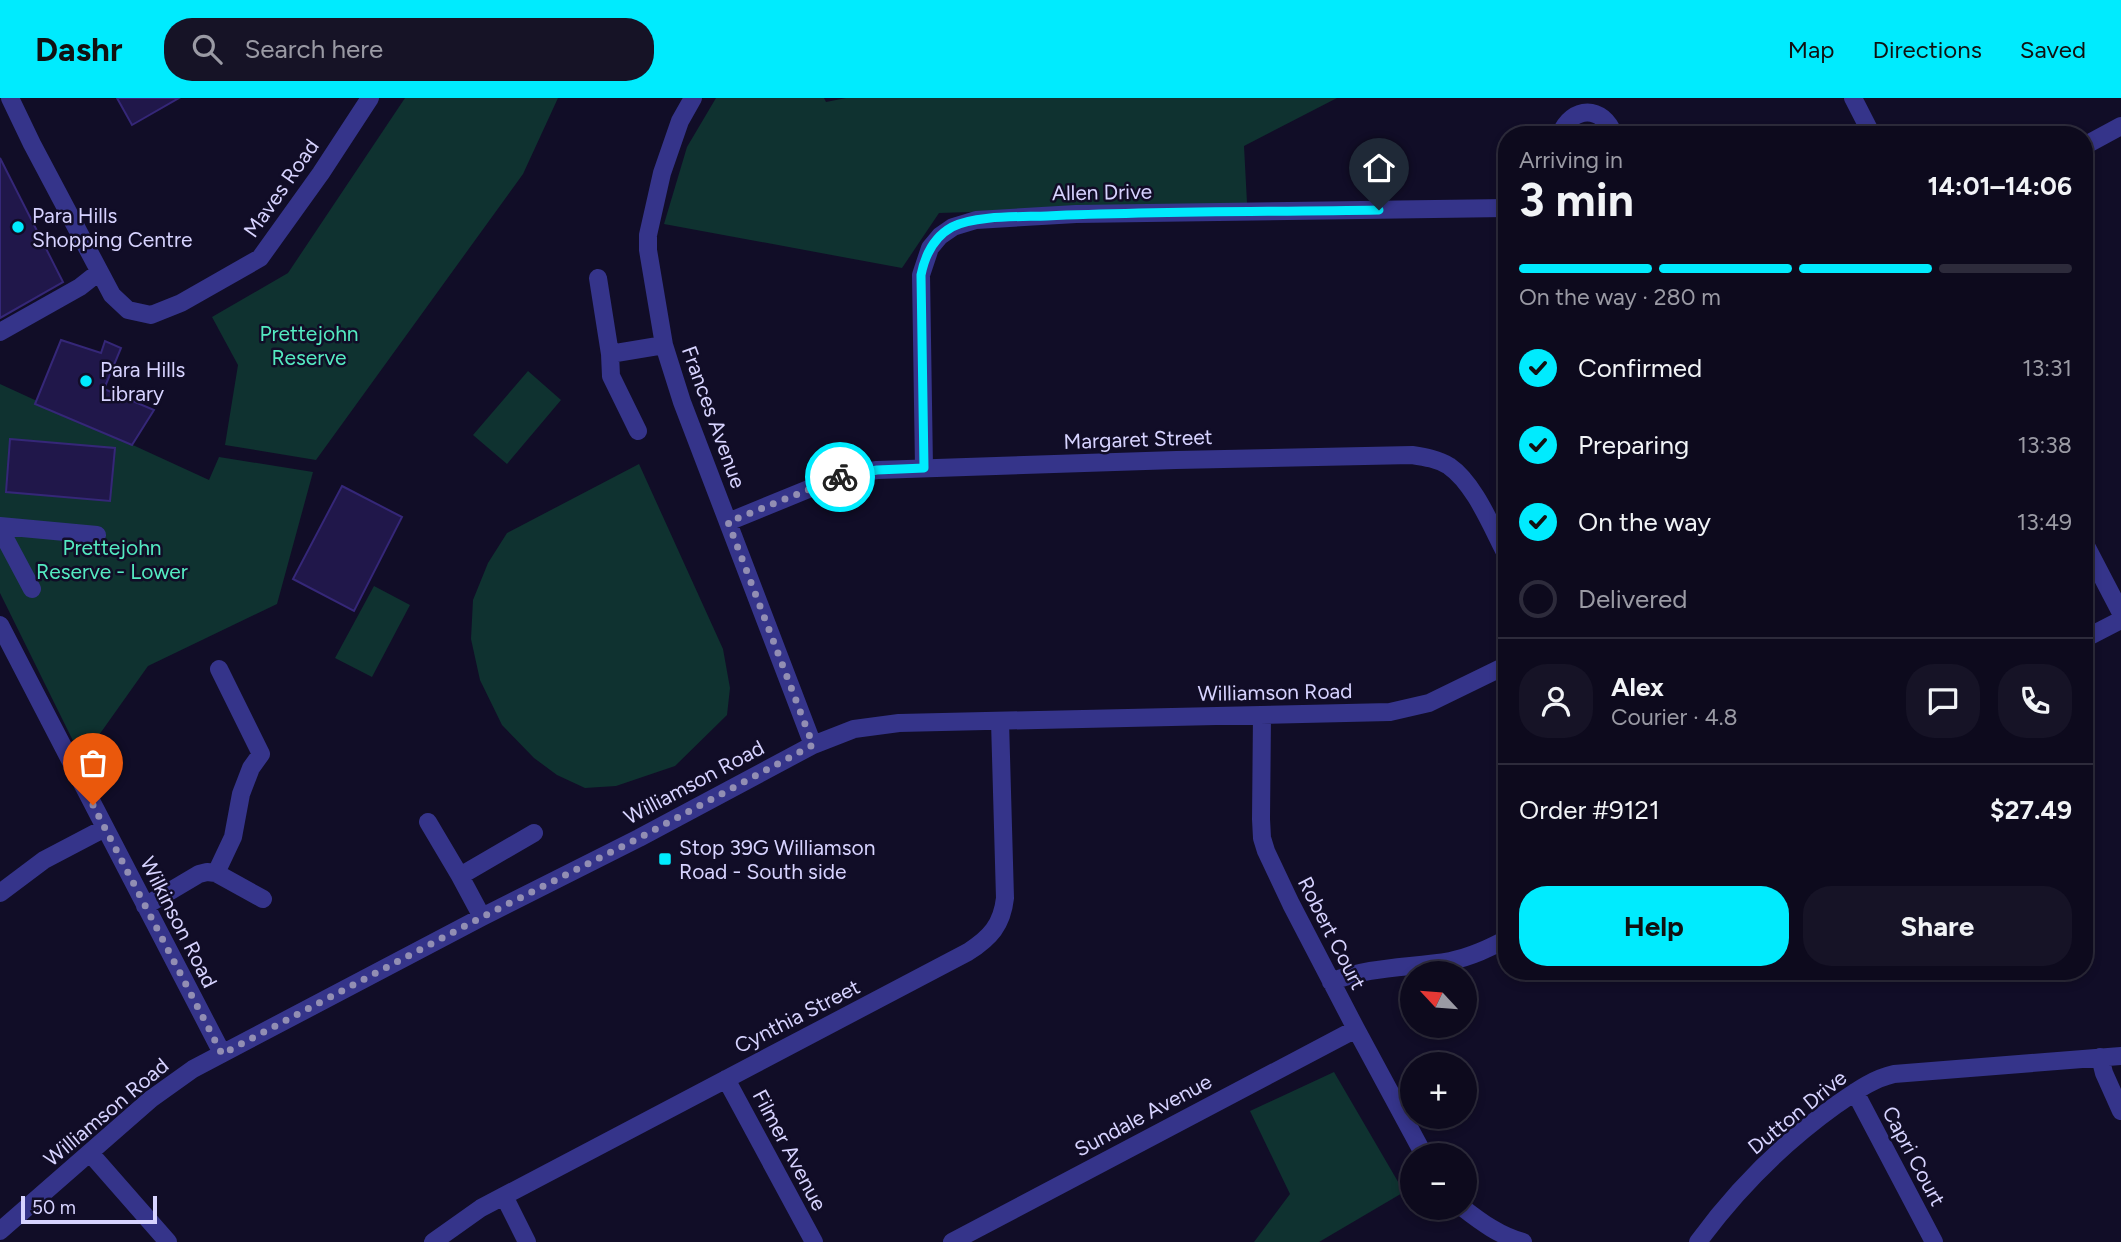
<!DOCTYPE html>
<meta charset="utf-8">
<style>
body{margin:0;font-family:Figtree,sans-serif;background:#161326;color:#f1f3f6;height:100vh;display:flex;flex-direction:column;font-size:26px;white-space:nowrap}
*{box-sizing:border-box;margin:0}
p{font-size:23px;color:#9a9aa4}
.icon{flex:none;width:38px;height:38px;fill:none;stroke:currentColor;stroke-width:2;stroke-linecap:round;stroke-linejoin:round}
.map{position:relative;flex:1;overflow:hidden}
.side{position:absolute;left:1498px;top:28px;width:595px;height:854px;display:flex;flex-direction:column;background:#0d0a1d;border-radius:28px;box-shadow:0 4px 10px #0003,0 0 0 2px #2d2b3b}
.side>*{flex:none}
.needle{width:46px;rotate:296deg}
.fabs{position:absolute;left:1400px;top:863px;display:grid;gap:14px}
.fabs a{display:grid;place-items:center;width:77px;height:77px;border-radius:50%;background:#0d0a1d;box-shadow:0 4px 10px #0003,0 0 0 2px #2d2b3b;font-size:35px}
.scale{position:absolute;left:21px;bottom:18px;width:136px;box-sizing:border-box;padding-left:7px;border:4px solid #d7d3ff;border-top:0;font-size:19px;line-height:24px;white-space:nowrap;color:#d7d3ff;-webkit-text-stroke:5px #110d27;paint-order:stroke}
.pin{position:absolute;display:grid;place-items:center;width:60px;height:60px;color:#fff;margin:-72px -30px;border-radius:50% 50% 50% 0;rotate:-45deg;box-shadow:0 0 7px #0007}
.pin .icon{rotate:45deg}
.courier{position:absolute;display:grid;place-items:center;width:70px;height:70px;margin:-35px;border:5px solid #00ebfe;border-radius:50%;background:#fff;color:#222;box-shadow:0 2px 9px #0007}
.summary em{font-style:normal;font-weight:700}
.summary div{display:flex;flex-direction:column-reverse}
.summary{display:flex;align-items:center;justify-content:space-between;height:119px;padding:0 21px}
h1{font-size:46px;font-weight:700;line-height:52px}
.bar{display:grid;grid-template-columns:repeat(4,1fr);gap:10px 7px;align-content:center;height:84px;padding:0 21px}
.bar i{height:9px;border-radius:5px;background:#2d2b3b}
.bar .current{background:#00ebfe}
.bar p{grid-column:span 4}
.line{display:flex;align-items:center;gap:18px;padding:0 21px;border-top:2px solid #2d2b3b}
.line div{flex:1}
.round{display:grid;place-items:center;flex:none;width:74px;height:74px;border-radius:28px;background:#161326}
ol{padding:0 21px;list-style:none}
li{display:flex;align-items:center;gap:21px;height:77px}
li p{margin-inline-start:auto}
li .icon{padding:7px;border-radius:50%;background:#00ebfe;color:#111;stroke-width:4}
li:last-child{color:#9a9aa4}
li i{width:38px;height:38px;border:4px solid #2d2b3b;border-radius:50%}
.button{display:flex;gap:14px;margin-top:auto;padding:14px 21px}
.button a{flex:1;height:80px;border-radius:28px;background:#00ebfe;color:#111;font-size:28px;font-weight:700;line-height:80px;text-align:center}
.button a+a{background:#161326;color:#f1f3f6}
header{display:flex;align-items:center;gap:42px;box-sizing:border-box;height:98px;padding:0 35px;background:#00ebfe;color:#111}
header strong{font-size:33px}
nav{display:flex;gap:38px;margin-inline-start:auto;font-size:24px}
.search{width:490px;height:63px;background:#161326;display:flex;align-items:center;gap:18px;box-sizing:border-box;padding:0 24px;border-radius:28px;color:#9a9aa4;font-size:26px}
.map>svg:first-child{display:block}
</style>
<header>
<strong>Dashr</strong>
<div class="search"><svg class="icon" aria-label="search" viewBox="0 0 24 24"><circle cx="10" cy="10" r="6"/><path d="M15 15l6 6"/></svg>Search here</div>
<nav><a>Map</a><a>Directions</a><a>Saved</a></nav>
</header>
<div class="map">
<svg width="2121" height="1144" viewBox="0 0 2121 1144">
<rect width="100%" height="100%" fill="#110d27"/>
<path fill="#0f3230" d="M405 0H558L523 76 316 362 225 347 238 267 212 219 288 175Z
M716 0H824L826 4 846 0H1337L1244 48 1247 105 939 115 902 170 664 126 687 49Z
M528 273 561 302 507 366 473 337Z
M0 286 209 382 219 359 313 374 277 506 148 568 82 661 0 495Z
M639 366 723 551 730 590 727 617 675 668 616 688 585 690 557 677 534 660 502 627 480 582 471 541 473 502 488 465 507 435Z
M374 488 410 507 372 579 335 560Z
M1334 974 1404 1094 1319 1144H1254L1290 1096 1250 1013Z"/>
<path fill="#20174a" stroke="#352778" stroke-width="2" d="M117 0H179L132 27Z
M0 60 63 184 0 220Z
M61 242 101 255 105 243 121 250 104 291 154 312 132 347 35 306Z
M10 341 115 350 110 403 6 394Z
M342 388 402 419 354 513 293 481Z"/>
<g fill="none" stroke-linecap="round" stroke-linejoin="round">
<path stroke="#35348a" stroke-width="18" d="M10 0 32 46 112 197 128 212 151 217 181 205 260 160 321 75 370 0
M693 0 680 23 662 75 648 137V152L664 247 682 304 813 647
M1853 0 1872 37
M1560 37C1572 7 1603 7 1614 37
M2084 48 2121 28
M598 180 610 256 664 247
M0 234 80 189 99 174
M610 256 611 278 638 333
M924 370 921 177 930 150 940 138 953 129 976 122 1076 116 1507 110
M728 424 833 381 846 377 877 372 1176 362 1412 357C1425 359 1438 361 1449 368 1475 386 1492 430 1507 458
M0 428 97 437
M0 431 32 491
M2084 444 2121 515
M0 527 222 955
M2084 541 2121 522
M1262 617 1261 721 1262 740 1266 753 1291 806 1356 931 1424 1057
M428 724 460 778 534 735
M216 775 263 801
M460 778 482 819
M0 795 44 762 105 730
M145 808 199 776 207 774 216 775 233 739 241 696 251 670 261 656 219 571
M1331 884C1370 868 1410 870 1450 863 1471 859 1489 850 1507 841
M2100 959 2104 975 2121 1013
M726 981 814 1144
M1855 994 1934 1144
M90 1055 168 1144
M504 1098 527 1144
M1463 1110C1481 1124 1500 1138 1523 1144
M0 1133 151 1001 193 971 482 819 639 740 813 647 854 631 899 625 1390 614 1429 605 1507 567
M433 1144 481 1110 968 854C990 840 1002 827 1005 800L1000 623
M952 1144 1356 931
M1698 1144C1737 1091 1783 1045 1836 1007 1855 994 1872 981 1894 976L2121 958"/>
</g>
<g fill="none" stroke-linecap="round" stroke-linejoin="round">
<path stroke="#928eb3" stroke-width="7" stroke-dasharray="0 12.6" d="M93 707 222 956 482 819 639 740 813 647 728 424 840 379"/>
<path stroke="#00ebfe" stroke-width="9" d="M840 379 877 372 924 370 921 177C925 157 934 139 952 129 974 117 1022 119 1047 118 1157 113 1268 114 1379 112"/>
</g>
<g fill="#00ebfe" stroke="#110d27" stroke-width="2.5">
<circle cx="18" cy="129" r="7"/>
<circle cx="86" cy="283" r="7"/>
<rect x="658" y="754" width="14" height="14" rx="3.5"/>
</g>
<g text-anchor="middle" dominant-baseline="central" stroke-width="5" stroke-linejoin="round" paint-order="stroke">
<g font-size="21" fill="#d7d3ff" stroke="#110d27">
<text transform="translate(281 90) rotate(-55)">Maves Road</text>
<text transform="translate(1102 94) rotate(-1)">Allen Drive</text>
<text transform="translate(714 319) rotate(70)">Frances Avenue</text>
<text transform="translate(1138 341) rotate(-2)">Margaret Street</text>
<text transform="translate(1275 594) rotate(-1)">Williamson Road</text>
<text transform="translate(694 684) rotate(-28)">Williamson Road</text>
<text transform="translate(179 824) rotate(63)">Wilkinson Road</text>
<text transform="translate(1332 835) rotate(63)">Robert Court</text>
<text transform="translate(797 918) rotate(-27)">Cynthia Street</text>
<text transform="translate(106 1014) rotate(-40)">Williamson Road</text>
<text transform="translate(1797 1014) rotate(-39)">Dutton Drive</text>
<text transform="translate(1143 1017) rotate(-28)">Sundale Avenue</text>
<text transform="translate(790 1052) rotate(62)">Filmer Avenue</text>
<text transform="translate(1914 1058) rotate(62)">Capri Court</text>
</g>
<g font-size="21" fill="#d7d3ff" stroke="#110d27" text-anchor="start">
<text x="32" y="117">Para Hills<tspan x="32" dy="24">Shopping Centre</tspan></text>
<text x="100" y="271">Para Hills<tspan x="100" dy="24">Library</tspan></text>
<text x="679" y="749">Stop 39G Williamson<tspan x="679" dy="24">Road - South side</tspan></text>
</g>
<g font-size="21" fill="#54eac1" stroke="#110d27">
<text x="309" y="235">Prettejohn<tspan x="309" dy="24">Reserve</tspan></text>
<text x="112" y="449">Prettejohn<tspan x="112" dy="24">Reserve - Lower</tspan></text>
</g>
</g>
</svg>
<div class="fabs">
<a><svg class="needle" viewBox="-14 -14 28 28"><path d="M0-13l5 13h-10z" fill="#e53935"/><path d="M0 13l5-13h-10z" fill="#9a9aa4"/></svg></a>
<a>+</a>
<a>−</a>
</div>
<div class="scale">50 m</div>
<div class="pin" style="left:93px;top:707px;background:#ea580c"><svg class="icon" aria-label="bag" viewBox="0 0 24 24"><path d="M5 8h14l-1 12H6zM9 8a3 3 0 0 1 6 0"/></svg></div>
<div class="pin" style="left:1379px;top:112px;background:#1f2937"><svg class="icon" aria-label="home" viewBox="0 0 24 24"><path d="M3 11l9-7 9 7M6 9v11h12V9"/></svg></div>
<div class="courier" style="left:840px;top:379px"><svg class="icon" aria-label="bike" viewBox="0 0 24 24"><circle cx="6" cy="16" r="4"/><circle cx="18" cy="16" r="4"/><path d="M6 16l4-8h5l3 8M10 8l3 8H6M13 5h3"/></svg></div>
<section class="side">
<div class="summary"><div><h1>3 min</h1><p>Arriving in</p></div><em>14:01–14:06</em></div>
<div class="bar"><i class="current"></i><i class="current"></i><i class="current"></i><i></i><p>On the way · 280 m</p></div>
<ol>
<li><svg class="icon" aria-label="check" viewBox="0 0 24 24"><path d="M5 12l5 5 9-10"/></svg>Confirmed<p>13:31</p></li>
<li><svg class="icon" aria-label="check" viewBox="0 0 24 24"><path d="M5 12l5 5 9-10"/></svg>Preparing<p>13:38</p></li>
<li><svg class="icon" aria-label="check" viewBox="0 0 24 24"><path d="M5 12l5 5 9-10"/></svg>On the way<p>13:49</p></li>
<li><i></i>Delivered</li>
</ol>
<div class="line" style="height:126px"><a class="round"><svg class="icon" aria-label="person" viewBox="0 0 24 24"><circle cx="12" cy="8" r="4"/><path d="M4 21q1-7 8-7t8 7"/></svg></a><div><b>Alex</b><p>Courier · 4.8</p></div><a class="round"><svg class="icon" aria-label="chat" viewBox="0 0 24 24"><path d="M4 5h16v11H9l-5 4z"/></svg></a><a class="round"><svg class="icon" aria-label="phone" viewBox="0 0 24 24"><path d="M5 4h4l2 5-3 2q2 4 5 5l2-3 5 2v4C11 20 4 13 5 4z"/></svg></a></div>
<div class="line" style="height:91px"><div>Order #9121</div><b>$27.49</b></div>
<div class="button"><a>Help</a><a>Share</a></div>
</section>
</div>
